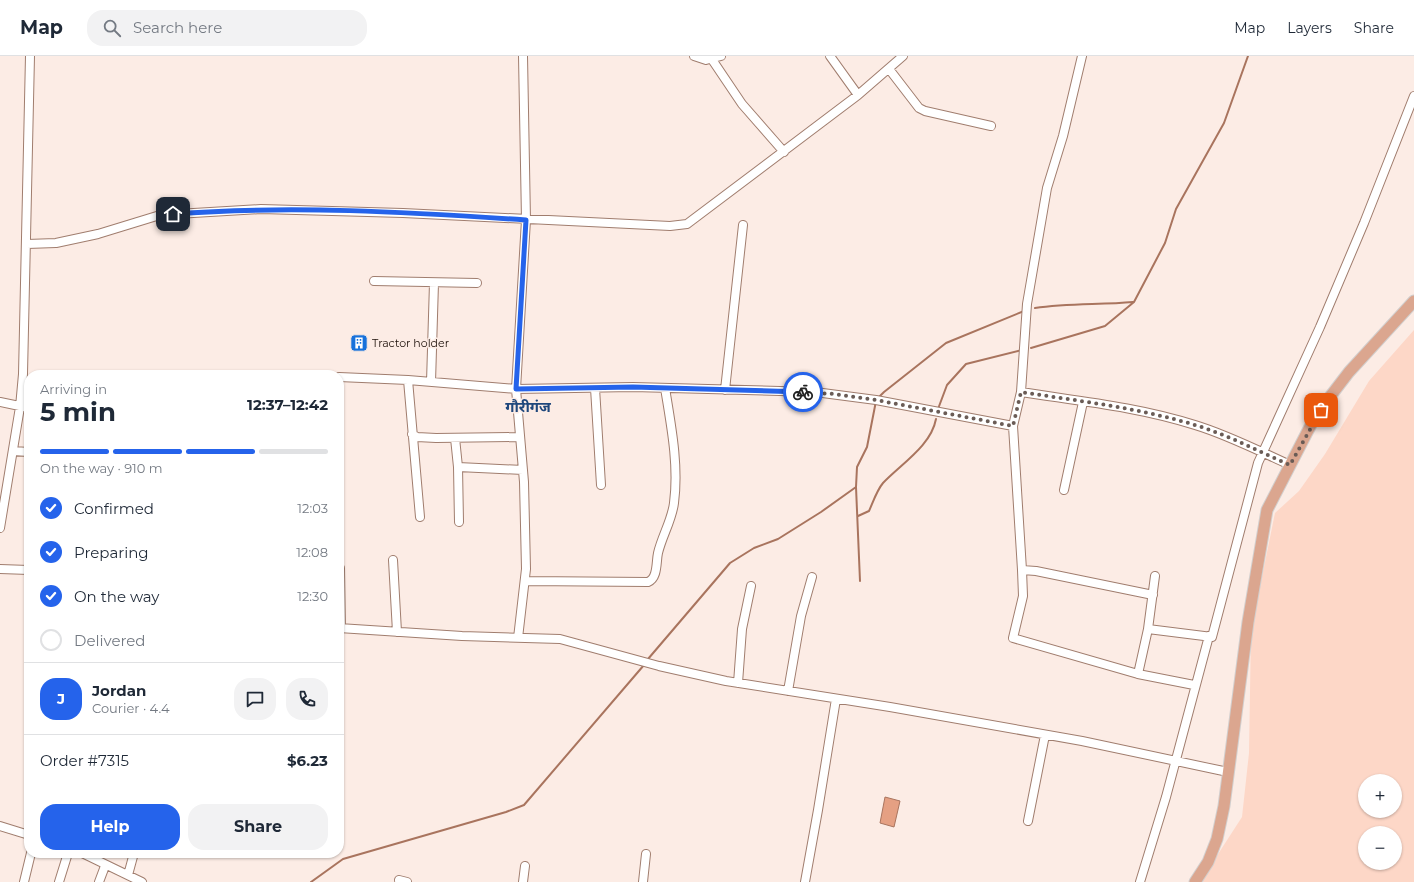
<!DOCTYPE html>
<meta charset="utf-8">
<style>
body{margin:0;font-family:Montserrat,"Noto Sans Devanagari",sans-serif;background:#f2f2f3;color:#1f2937;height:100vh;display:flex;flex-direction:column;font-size:15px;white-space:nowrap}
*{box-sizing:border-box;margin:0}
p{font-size:13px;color:#747a83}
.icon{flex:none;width:22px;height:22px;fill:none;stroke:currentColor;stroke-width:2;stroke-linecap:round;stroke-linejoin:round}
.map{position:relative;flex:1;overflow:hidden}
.panel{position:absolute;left:24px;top:314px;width:320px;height:488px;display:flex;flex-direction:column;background:#fff;border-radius:16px;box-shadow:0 1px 3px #0004}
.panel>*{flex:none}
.fabs{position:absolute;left:1358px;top:718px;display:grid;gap:8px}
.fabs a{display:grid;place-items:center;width:44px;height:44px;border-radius:50%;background:#fff;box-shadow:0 1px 3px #0004;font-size:20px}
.pin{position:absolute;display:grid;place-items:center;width:34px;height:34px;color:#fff;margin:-17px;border-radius:8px;box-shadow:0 2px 6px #0006}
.courier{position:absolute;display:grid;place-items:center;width:40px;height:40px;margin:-20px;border:3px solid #2563eb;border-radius:50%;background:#fff;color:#222;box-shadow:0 1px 5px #0007}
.head em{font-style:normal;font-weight:700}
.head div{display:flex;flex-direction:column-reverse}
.head{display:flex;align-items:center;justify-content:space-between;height:68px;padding:0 16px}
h1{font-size:26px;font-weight:700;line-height:30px}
.bar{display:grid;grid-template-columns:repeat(4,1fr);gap:6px 4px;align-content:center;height:48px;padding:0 16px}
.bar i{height:5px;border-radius:3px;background:#e0e1e3}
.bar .active{background:#2563eb}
.bar p{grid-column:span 4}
.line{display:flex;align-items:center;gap:10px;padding:0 16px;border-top:1px solid #e0e1e3}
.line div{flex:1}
.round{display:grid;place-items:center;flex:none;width:42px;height:42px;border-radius:16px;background:#f2f2f3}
ol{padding:0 16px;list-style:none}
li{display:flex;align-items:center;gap:12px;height:44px}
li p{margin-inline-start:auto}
li .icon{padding:4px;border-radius:50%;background:#2563eb;color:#fff;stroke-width:4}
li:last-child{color:#747a83}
li i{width:22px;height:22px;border:2px solid #e0e1e3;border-radius:50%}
.cta{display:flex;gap:8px;margin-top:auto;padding:8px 16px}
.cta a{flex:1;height:46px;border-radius:16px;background:#2563eb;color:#fff;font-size:16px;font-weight:700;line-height:46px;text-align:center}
.cta a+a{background:#f2f2f3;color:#1f2937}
header{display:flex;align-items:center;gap:24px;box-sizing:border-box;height:56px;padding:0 20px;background:#fff;border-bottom:1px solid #e0e1e3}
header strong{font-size:19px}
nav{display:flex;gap:22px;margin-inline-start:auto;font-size:14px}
.search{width:280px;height:36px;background:#f2f2f3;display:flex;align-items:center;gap:10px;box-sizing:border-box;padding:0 14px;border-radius:16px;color:#747a83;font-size:15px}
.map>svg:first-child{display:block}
</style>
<header>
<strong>Map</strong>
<div class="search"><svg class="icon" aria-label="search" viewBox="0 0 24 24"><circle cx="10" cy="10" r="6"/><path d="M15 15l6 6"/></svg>Search here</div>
<nav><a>Map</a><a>Layers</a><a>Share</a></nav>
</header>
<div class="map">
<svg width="1414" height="826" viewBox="0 0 1414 826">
<rect width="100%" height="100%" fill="#fcece5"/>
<path fill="#fdd7c7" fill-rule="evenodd" d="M1414 274V826H1200L1242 761 1249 697 1251 575 1275 457 1299 435 1325 398 1369 325ZM1365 725H1395V755H1365ZM1365 777H1395V807H1365Z"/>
<path fill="#e5a083" stroke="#a9745e" d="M885 741 900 745 894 771 880 767Z"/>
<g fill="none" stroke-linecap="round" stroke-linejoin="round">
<path stroke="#a9745e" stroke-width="2" d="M1035 252C1068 247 1100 249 1133 246
M1031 292 1105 270 1134 246 1165 187 1176 153 1224 67 1248 0
M878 342 884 336 946 287 1024 255
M938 353 947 329 966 308 1022 294
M858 460 869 455C873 446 877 434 883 427 901 408 931 390 936 363
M860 525 856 431 857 411 867 391 876 345
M648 603 730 507 754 492 778 483 821 456 856 431
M311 826 343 803 506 756 524 749 644 609"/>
<defs>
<path id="minor" d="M694 0 706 4 721 0
M830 0 858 39
M711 2 742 48 784 96
M889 13 919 52 925 55 991 70
M27 188 56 187 98 178 160 159 261 153 403 157 670 170 687 168 858 39 903 0
M374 225 477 227
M339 321 408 324 516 333 633 331 815 336 876 344 1013 370 1021 336C1079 345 1139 351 1195 369 1228 379 1259 395 1290 409
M408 324 420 461
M431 326 434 227
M595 332 601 429
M725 334 743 169
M1021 336 1027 248 1047 132 1063 80 1082 0
M0 346 29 352
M1013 370 1022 514 1036 515 1153 539
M412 378 417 381 436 382 520 381
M455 382 458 411 523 414
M13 395 29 396
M458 411 459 466
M1064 434 1083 346
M0 472 20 351 23 318 30 0
M393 504 397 576
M340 512 341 572
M0 513 29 514
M1022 514 1023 540 1013 582 1138 618 1194 629
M1155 520 1148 573 1212 581 1258 407 1320 271 1364 167 1414 40
M525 525 648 526C658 522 656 506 658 497 662 480 672 464 674 447 679 409 671 369 665 332
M339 572 462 580 560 583 659 610 726 625 890 651 1082 685 1228 716
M518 582 526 513 524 426 516 333 526 164 523 0
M1138 618 1148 573
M738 627 742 573 751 530
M788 635 801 560 812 521
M1028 765 1045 679
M0 770 29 779
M82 797 142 826
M128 819 134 797
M399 824 407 826
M24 826 31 797
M59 826 68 797
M99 826 105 810
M523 826 525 810
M643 826 646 798
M805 826 818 754 836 643
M1140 826 1166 741 1209 580"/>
<path id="major" d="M1195 826 1208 806 1217 783 1224 750 1248 566 1267 454 1316 359 1349 316 1414 245"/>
</defs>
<use href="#minor" stroke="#a07d6e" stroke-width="10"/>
<use href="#major" stroke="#d2cfce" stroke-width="13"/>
<use href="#minor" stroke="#fff" stroke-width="8"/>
<use href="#major" stroke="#dba68f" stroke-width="11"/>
</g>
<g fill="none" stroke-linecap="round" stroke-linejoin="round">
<path stroke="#6a5c56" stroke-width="4" stroke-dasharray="0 7.2" d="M803 336 834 338 876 344 1013 370 1021 336C1079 345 1139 352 1195 369 1228 379 1258 395 1290 409L1321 354"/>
<path stroke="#2563eb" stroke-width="5" d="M173 158C290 149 409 156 526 164L516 333 633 331 803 336"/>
</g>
<defs>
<symbol id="building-square" viewBox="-11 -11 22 22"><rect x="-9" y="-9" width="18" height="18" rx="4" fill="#1771db" stroke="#fcece5"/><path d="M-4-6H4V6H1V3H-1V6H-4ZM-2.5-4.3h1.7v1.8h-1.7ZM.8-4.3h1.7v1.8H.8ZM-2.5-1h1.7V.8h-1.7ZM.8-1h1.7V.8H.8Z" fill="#fff"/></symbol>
</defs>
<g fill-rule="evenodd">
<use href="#building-square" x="349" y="277" width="20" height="20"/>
</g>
<g text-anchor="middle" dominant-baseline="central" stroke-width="3" stroke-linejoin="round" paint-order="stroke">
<g font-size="11" fill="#1c0f09" stroke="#fcece5" text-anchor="start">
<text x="372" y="287">Tractor holder</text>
</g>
<g font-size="15" font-weight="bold" fill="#1f477c" stroke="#fcece5">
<text x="528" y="350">गौरीगंज</text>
</g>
</g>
</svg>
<div class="fabs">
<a>+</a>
<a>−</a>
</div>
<div class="pin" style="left:1321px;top:354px;background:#ea580c"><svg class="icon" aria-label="bag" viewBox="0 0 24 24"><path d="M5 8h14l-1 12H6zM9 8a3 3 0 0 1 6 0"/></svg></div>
<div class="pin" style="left:173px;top:158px;background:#1f2937"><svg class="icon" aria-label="home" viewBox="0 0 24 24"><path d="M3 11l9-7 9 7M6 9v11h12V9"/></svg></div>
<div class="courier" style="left:803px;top:336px"><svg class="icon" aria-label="bike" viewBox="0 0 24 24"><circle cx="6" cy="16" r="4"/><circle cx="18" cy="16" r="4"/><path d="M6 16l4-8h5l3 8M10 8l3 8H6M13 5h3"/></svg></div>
<section class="panel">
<div class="head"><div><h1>5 min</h1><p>Arriving in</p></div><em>12:37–12:42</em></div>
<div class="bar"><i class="active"></i><i class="active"></i><i class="active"></i><i></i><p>On the way · 910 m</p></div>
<ol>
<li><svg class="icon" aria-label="check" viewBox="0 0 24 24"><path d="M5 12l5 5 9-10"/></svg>Confirmed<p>12:03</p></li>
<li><svg class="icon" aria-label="check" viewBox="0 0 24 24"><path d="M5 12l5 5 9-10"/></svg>Preparing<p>12:08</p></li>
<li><svg class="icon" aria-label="check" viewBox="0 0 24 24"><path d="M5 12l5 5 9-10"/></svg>On the way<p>12:30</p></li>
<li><i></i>Delivered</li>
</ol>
<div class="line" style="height:72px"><b class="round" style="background:#2563eb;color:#fff">J</b><div><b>Jordan</b><p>Courier · 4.4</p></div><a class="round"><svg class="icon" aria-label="chat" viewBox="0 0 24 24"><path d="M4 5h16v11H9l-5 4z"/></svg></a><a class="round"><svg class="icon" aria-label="phone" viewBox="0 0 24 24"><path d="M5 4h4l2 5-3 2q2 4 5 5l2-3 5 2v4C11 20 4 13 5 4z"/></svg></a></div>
<div class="line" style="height:52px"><div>Order #7315</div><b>$6.23</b></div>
<div class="cta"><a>Help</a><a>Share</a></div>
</section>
</div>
